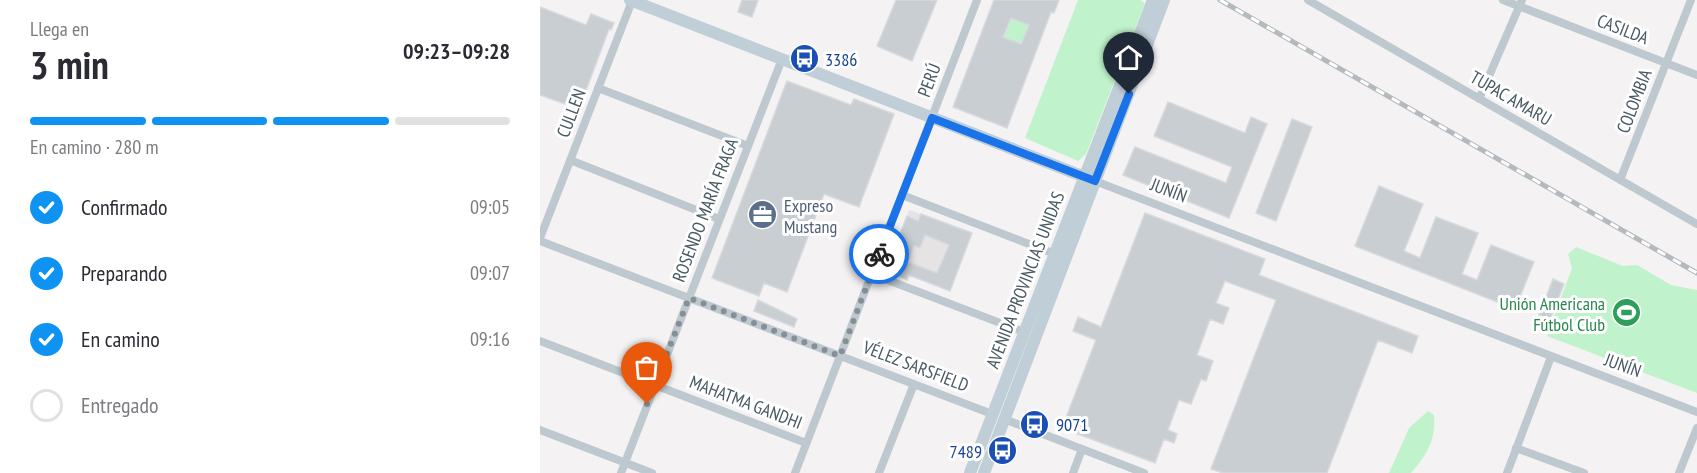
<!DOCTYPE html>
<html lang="es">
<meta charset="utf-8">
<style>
body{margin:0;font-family:"PT Sans Narrow",sans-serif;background:#f7f7f7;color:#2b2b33;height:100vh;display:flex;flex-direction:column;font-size:22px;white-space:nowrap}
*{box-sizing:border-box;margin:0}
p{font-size:20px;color:#7c7c81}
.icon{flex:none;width:33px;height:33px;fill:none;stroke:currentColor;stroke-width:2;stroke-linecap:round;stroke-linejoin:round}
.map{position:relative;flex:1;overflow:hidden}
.panel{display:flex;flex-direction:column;background:#fff;width:540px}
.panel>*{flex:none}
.pin{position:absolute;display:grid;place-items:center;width:51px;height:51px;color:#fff;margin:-62px -26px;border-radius:50% 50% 50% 0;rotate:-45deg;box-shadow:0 0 6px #0007}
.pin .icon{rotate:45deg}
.courier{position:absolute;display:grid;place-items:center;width:60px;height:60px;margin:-30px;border:4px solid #1a73e8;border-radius:50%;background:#fff;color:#222;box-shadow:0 2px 8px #0007}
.head em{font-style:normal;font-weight:600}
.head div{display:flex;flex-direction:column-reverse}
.head{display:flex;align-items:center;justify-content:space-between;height:102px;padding:0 30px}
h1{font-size:39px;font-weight:600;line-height:45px}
.bar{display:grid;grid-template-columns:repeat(4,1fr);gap:9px 6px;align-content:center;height:72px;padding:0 30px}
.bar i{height:8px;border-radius:4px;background:#e1e1e2}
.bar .selected{background:#0f93f2}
.bar p{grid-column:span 4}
ol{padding:0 30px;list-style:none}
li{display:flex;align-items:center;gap:18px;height:66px}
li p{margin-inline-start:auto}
li .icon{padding:6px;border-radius:50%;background:#0f93f2;color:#fff;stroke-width:4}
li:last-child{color:#7c7c81}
li i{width:33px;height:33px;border:3px solid #e1e1e2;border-radius:50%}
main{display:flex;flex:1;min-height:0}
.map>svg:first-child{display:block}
</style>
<main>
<section class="panel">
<div class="head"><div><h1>3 min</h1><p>Llega en</p></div><em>09:23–09:28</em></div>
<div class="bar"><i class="selected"></i><i class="selected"></i><i class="selected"></i><i></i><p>En camino · 280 m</p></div>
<ol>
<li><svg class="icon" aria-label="check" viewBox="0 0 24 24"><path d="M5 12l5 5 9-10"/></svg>Confirmado<p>09:05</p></li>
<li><svg class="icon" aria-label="check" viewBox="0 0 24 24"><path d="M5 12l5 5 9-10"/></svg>Preparando<p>09:07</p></li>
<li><svg class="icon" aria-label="check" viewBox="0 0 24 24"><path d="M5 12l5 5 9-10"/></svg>En camino<p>09:16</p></li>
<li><i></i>Entregado</li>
</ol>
</section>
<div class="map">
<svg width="1157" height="473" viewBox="0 0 1157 473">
<rect width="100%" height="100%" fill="#f5f2f3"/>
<path fill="#e6e3e5" d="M369 210 432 233 410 291 369 276 367 280 346 270Z"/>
<path fill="#c0f3cc" d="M538 0H600L605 3 546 154 538 161 485 138Z
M471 18 489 25 481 44 463 37Z
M1036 247 1083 266 1097 265 1131 285 1157 290V393L1007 336 1032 268 1028 254Z
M888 411 894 415C896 440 887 455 871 473H849L869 428Z"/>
<path fill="#c9ced2" stroke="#d6d9de" stroke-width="1.5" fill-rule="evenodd" d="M202 0H218L212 17 198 12Z
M356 0H397L372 61 337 46Z
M454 0H519L514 13 511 12 467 128 413 107ZM471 18 489 25 481 44 463 37Z
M0 7 46 25 51 14 74 23 71 30 69 29 39 109 0 95Z
M247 81 311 105 314 99 354 114 319 207 284 194 247 292 224 283 219 296 172 278Z
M628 102 705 133 711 117 727 124 689 218 583 175 595 147 686 183 692 167 614 136Z
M752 119 772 127 736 221 716 213Z
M839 186 883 204 864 251 880 258 896 217 938 233 922 274 937 280 951 245 994 262 975 309 815 246Z
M605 213 725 259 719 275 878 336 872 353 838 340 787 473H683L671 469 736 300 685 281 676 303 689 308 683 324 670 319 657 355 673 361 666 381 661 379 651 404 639 400 628 430 637 434 634 443 624 439 615 463 522 428 556 340 533 331 538 317 561 327Z
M381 214 432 233 410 291 369 275 367 280 346 270 367 216 378 221ZM385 235 409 245 397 273 368 262 374 246 380 248Z
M1013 279 1024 284 1010 320 999 315Z
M218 300 257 319 254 327 214 311Z"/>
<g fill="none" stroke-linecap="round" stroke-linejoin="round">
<path stroke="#bdc9cf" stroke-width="8" d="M768 0 1157 224
M963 0 1157 75
M58 88 208 146
M939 99 982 0
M30 160 179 219
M1080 180 1151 0
M555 181 1157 412
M362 195 515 254
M0 238 92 1
M0 241 452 414
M332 274 484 332
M0 341 266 443
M464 419 604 473
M0 430 112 473
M976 448 1044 473
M81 473 242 59
M255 473 437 0
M339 473 374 384
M533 473 542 449
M967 473 1011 357
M1139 473 1157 428"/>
<path stroke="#bfced7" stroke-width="12" d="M90 0 550 179
M430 473 613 0
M444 473 624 0"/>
<defs>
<path id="rail" d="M680 0 1157 273"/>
</defs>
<use href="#rail" stroke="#b4b9bd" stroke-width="5"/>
<use href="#rail" stroke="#fff" stroke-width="3" stroke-dasharray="9" stroke-linecap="butt"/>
</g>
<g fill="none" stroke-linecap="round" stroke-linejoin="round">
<path stroke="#858f95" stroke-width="6" stroke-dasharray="0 10.8" d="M107 404 149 298 300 356 339 254"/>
<path stroke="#1a73e8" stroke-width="8" d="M339 254 392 118 555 181 589 94"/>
</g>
<defs>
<symbol id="bus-disc" viewBox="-11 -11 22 22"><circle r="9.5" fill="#1a4fb4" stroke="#fff"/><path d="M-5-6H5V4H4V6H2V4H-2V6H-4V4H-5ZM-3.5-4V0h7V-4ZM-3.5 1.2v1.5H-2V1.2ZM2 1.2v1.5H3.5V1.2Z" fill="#fff"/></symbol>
<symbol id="office-disc" viewBox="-11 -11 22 22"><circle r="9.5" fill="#5c6f8a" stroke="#fff"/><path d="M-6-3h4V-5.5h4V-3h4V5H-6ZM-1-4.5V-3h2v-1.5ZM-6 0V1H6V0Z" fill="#fff"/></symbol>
<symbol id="stadium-disc" viewBox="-11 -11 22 22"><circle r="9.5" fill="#2e9e5b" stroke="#fff"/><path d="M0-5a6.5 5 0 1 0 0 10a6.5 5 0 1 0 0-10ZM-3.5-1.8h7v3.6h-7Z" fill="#fff"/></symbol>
</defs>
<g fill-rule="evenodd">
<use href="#bus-disc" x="248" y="42" width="33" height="33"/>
<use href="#office-disc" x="206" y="198" width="33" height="33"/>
<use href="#stadium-disc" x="1070" y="296" width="33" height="33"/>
<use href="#bus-disc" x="478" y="408" width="33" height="33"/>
<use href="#bus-disc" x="446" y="434" width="33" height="33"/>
</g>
<g text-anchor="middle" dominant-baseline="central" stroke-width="6" stroke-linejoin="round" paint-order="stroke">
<g font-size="18" fill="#485962" stroke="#fff">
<text transform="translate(1083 29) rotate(21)">CASILDA</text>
<text transform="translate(389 80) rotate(-69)">PERÚ</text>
<text transform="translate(971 98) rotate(30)">TUPAC AMARU</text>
<text transform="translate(1094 101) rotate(-69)">COLOMBIA</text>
<text transform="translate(31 113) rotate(-69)">CULLEN</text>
<text transform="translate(629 190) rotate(21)">JUNÍN</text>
<text transform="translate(165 210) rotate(-69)">ROSENDO MARÍA FRAGA</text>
<text transform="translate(485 280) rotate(-69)">AVENIDA PROVINCIAS UNIDAS</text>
<text transform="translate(1083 365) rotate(20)">JUNÍN</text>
<text transform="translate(376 366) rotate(21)">VÉLEZ SARSFIELD</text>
<text transform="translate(206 402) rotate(21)">MAHATMA GANDHI</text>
</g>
<g font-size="18" fill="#164399" stroke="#fff" text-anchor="start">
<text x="285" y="59">3386</text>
<text x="516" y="424">9071</text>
<text x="442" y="451" text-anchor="end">7489</text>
</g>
<g font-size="18" fill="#4e5e75" stroke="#fff" text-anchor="start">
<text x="244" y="205">Expreso<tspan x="244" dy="21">Mustang</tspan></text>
</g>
<g font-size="18" fill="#27864d" stroke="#fff" text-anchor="end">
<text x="1065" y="303">Unión Americana<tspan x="1065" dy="21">Fútbol Club</tspan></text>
</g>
</g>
</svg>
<div class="pin" style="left:107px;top:404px;background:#ea580c"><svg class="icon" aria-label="bag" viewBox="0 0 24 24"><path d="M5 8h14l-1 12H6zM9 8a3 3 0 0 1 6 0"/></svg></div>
<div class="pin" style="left:589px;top:94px;background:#1f2937"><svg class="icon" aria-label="home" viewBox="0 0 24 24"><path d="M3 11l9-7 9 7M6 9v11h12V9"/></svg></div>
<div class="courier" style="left:339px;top:254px"><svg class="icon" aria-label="bike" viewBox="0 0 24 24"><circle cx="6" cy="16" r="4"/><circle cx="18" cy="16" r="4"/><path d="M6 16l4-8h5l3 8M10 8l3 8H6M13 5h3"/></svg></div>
</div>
</main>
